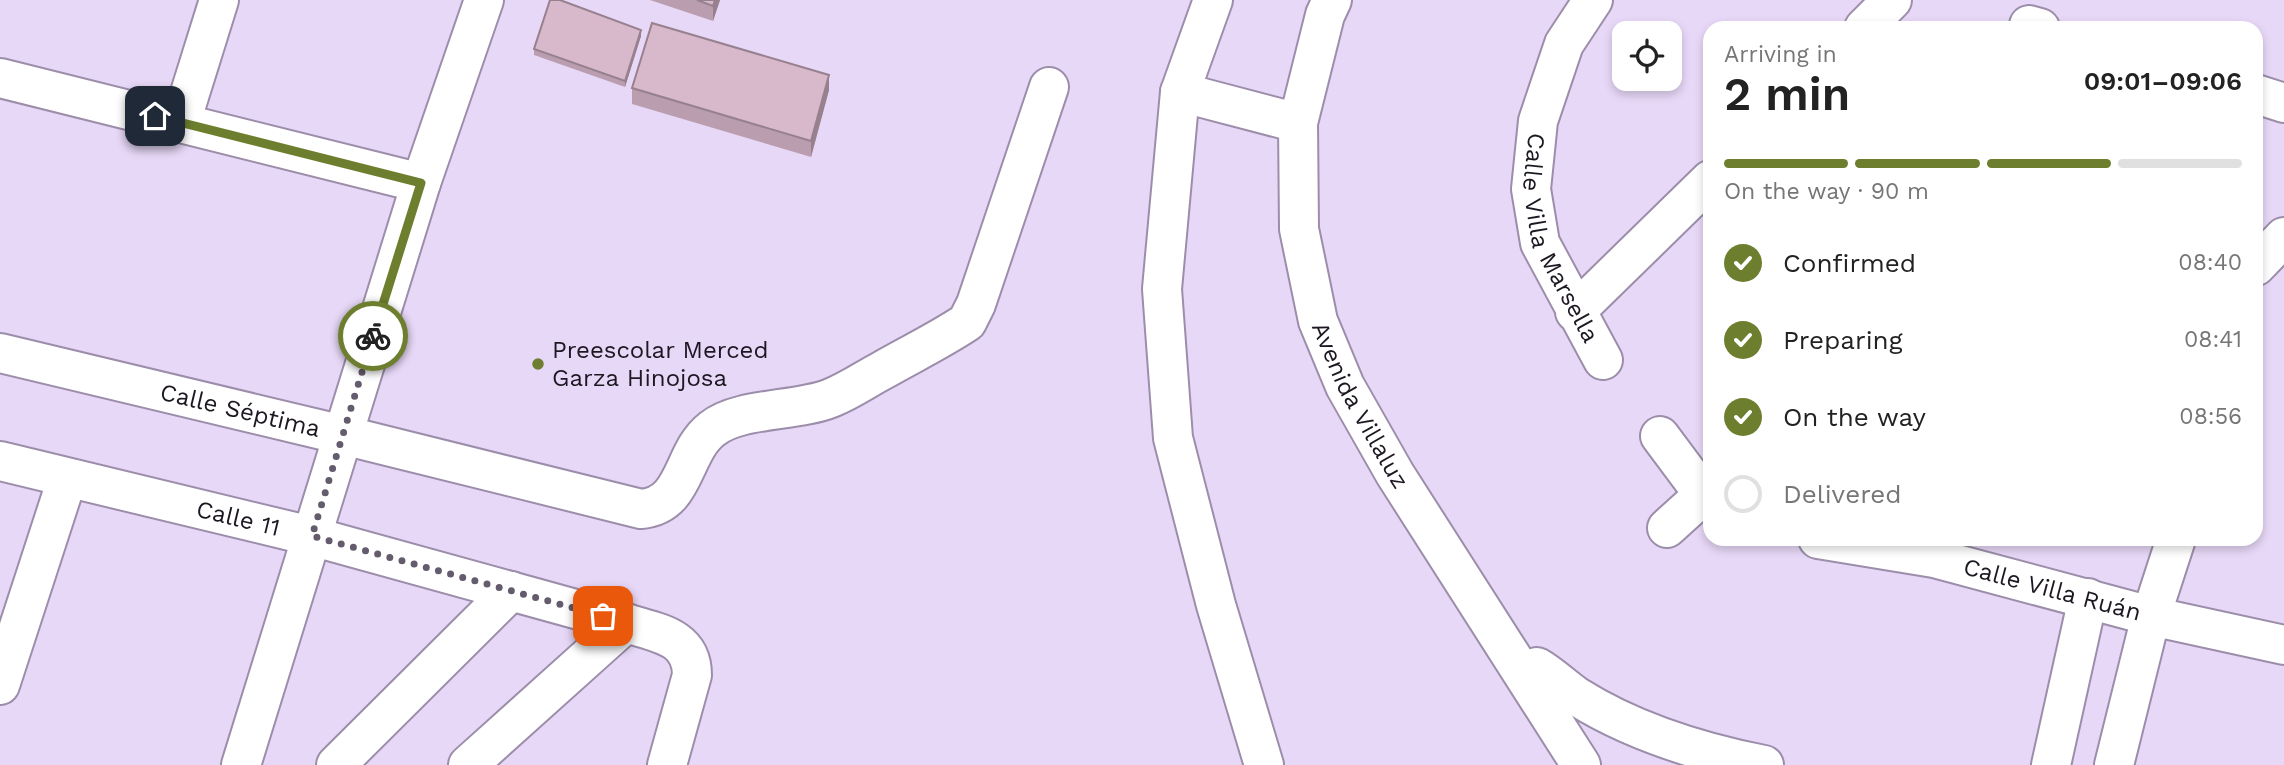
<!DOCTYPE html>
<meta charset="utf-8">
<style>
body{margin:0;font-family:"Work Sans",sans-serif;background:#f6f6f6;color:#222;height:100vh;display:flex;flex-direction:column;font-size:26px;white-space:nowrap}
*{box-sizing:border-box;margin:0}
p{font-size:23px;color:#767676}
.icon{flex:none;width:38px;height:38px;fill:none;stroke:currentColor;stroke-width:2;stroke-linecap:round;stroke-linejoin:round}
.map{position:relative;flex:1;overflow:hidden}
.details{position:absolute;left:1703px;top:21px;width:560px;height:525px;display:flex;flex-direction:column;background:#fff;border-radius:21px;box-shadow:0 4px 10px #0003}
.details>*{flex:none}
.fabs{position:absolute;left:1612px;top:21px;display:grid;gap:14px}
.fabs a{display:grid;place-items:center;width:70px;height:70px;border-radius:14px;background:#fff;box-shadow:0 4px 10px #0003;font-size:35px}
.pin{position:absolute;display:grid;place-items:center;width:60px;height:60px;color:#fff;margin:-30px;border-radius:14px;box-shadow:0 4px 10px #0006}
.courier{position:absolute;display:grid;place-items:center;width:70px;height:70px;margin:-35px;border:5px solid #6d7f2e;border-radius:50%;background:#fff;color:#222;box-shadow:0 2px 9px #0007}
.summary em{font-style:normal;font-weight:600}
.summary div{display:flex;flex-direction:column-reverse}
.summary{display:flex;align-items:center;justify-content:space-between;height:119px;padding:0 21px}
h1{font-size:46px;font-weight:600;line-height:52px}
.bar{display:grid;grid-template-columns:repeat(4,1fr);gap:10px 7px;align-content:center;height:84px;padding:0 21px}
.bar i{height:9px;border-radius:5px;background:#e0e0e0}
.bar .current{background:#6d7f2e}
.bar p{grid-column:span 4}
ol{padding:0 21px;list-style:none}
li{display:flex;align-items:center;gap:21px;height:77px}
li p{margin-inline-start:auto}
li .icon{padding:7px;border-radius:50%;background:#6d7f2e;color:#fff;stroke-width:4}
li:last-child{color:#767676}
li i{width:38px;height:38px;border:4px solid #e0e0e0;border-radius:50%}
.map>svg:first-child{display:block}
</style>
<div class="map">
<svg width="2284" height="765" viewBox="0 0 2284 765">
<rect width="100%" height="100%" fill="#e7d8f7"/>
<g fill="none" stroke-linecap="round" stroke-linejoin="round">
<defs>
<g id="minor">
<path d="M1213 0 1180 92 1162 289 1173 438 1216 605 1264 765"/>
<path id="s1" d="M1332 0 1325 15 1298 123 1299 229 1318 321 1345 386 1395 474 1581 765"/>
<path id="s2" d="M1593 0 1564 44 1538 121 1531 189 1540 243 1603 360"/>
<path d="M2029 25 2040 28"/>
<path d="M1864 28 1892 0"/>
<path d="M0 78 421 183"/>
<path d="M1180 92 1298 123"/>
<path d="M2256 94 2284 103"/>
<path d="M181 122 219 0"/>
<path d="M2256 266 2284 237"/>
<path d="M1575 312 1710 180"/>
<path id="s3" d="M0 353 343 435 641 509C687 505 681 453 712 429 739 407 797 412 831 398 849 391 866 379 883 370 911 354 940 340 967 322L976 304 1049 87"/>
<path d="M1660 436 1704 495 1710 498"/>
<path id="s4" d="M0 461 311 536 626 623C657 633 692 636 692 675L667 765"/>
<path d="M1667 528 1710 489"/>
<path id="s5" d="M1818 539 1934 558 2151 616 2284 645"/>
<path d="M1523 672 1537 667C1551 675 1563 687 1576 696 1633 732 1698 752 1764 765"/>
<path d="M0 685 67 479"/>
<path d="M241 765 421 183 484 0"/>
<path d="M336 765 511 591"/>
<path d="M468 765 626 623"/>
<path d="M2051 765 2088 598"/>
<path d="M2114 765 2151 616 2176 539"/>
</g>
</defs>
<use href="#minor" stroke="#9c8eaa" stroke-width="42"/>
<use href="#minor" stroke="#fff" stroke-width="38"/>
</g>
<path fill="#ba9eaf" d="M650 0H720L713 21Z
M641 36 625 87 534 55V49Z
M632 88 829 90 811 157 632 104Z"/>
<path fill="#97818e" d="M715 0H720L713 21V6Z
M641 30V36L625 87V81Z
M829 75V90L811 157V141Z"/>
<path fill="#d8b8cb" stroke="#97818e" stroke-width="2" d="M550 0H560L641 30 625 81 534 49Z
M697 0H715L713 6Z
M652 23 829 75 811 141 632 88Z"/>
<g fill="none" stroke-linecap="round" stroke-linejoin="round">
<path stroke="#645b6d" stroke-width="7" stroke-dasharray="0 12.6" d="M373 336 312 536 603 616"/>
<path stroke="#6d7f2e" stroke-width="9" d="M155 116 421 183 373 336"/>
</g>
<circle fill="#6d7f2e" stroke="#e7d8f7" stroke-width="2.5" cx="538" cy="364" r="7"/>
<g text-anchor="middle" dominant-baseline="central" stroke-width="5" stroke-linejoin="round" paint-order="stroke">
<g font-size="24" fill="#1d1722" stroke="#e7d8f7">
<text stroke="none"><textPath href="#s2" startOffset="257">Calle Villa Marsella</textPath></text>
<text stroke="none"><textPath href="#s1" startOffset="422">Avenida Villaluz</textPath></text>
<text stroke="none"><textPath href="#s3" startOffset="247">Calle Séptima</textPath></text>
<text stroke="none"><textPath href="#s4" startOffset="245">Calle 11</textPath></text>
<text stroke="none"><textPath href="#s5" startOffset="240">Calle Villa Ruán</textPath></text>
</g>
<g font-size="24" fill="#1d1722" stroke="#e7d8f7" text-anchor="start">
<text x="552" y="350">Preescolar Merced<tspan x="552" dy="28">Garza Hinojosa</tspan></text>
</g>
</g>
</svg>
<div class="fabs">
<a><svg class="icon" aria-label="locate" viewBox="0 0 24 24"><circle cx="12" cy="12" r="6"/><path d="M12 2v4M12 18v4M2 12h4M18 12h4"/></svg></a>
</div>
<div class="pin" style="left:603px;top:616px;background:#ea580c"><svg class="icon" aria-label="bag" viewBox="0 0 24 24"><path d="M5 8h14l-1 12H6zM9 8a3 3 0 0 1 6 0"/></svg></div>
<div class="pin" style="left:155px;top:116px;background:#1f2937"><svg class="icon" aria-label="home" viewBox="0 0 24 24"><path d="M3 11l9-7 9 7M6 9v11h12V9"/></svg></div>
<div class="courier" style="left:373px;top:336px"><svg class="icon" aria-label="bike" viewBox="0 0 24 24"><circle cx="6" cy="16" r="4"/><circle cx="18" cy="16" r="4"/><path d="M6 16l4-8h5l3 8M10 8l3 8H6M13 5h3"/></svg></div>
<section class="details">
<div class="summary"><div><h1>2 min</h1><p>Arriving in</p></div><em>09:01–09:06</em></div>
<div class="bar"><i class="current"></i><i class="current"></i><i class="current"></i><i></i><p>On the way · 90 m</p></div>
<ol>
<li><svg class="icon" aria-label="check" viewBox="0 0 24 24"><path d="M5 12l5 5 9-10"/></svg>Confirmed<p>08:40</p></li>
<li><svg class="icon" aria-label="check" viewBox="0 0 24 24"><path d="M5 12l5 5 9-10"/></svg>Preparing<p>08:41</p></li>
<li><svg class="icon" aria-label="check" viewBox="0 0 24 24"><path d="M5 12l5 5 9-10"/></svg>On the way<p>08:56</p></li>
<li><i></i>Delivered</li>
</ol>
</section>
</div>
